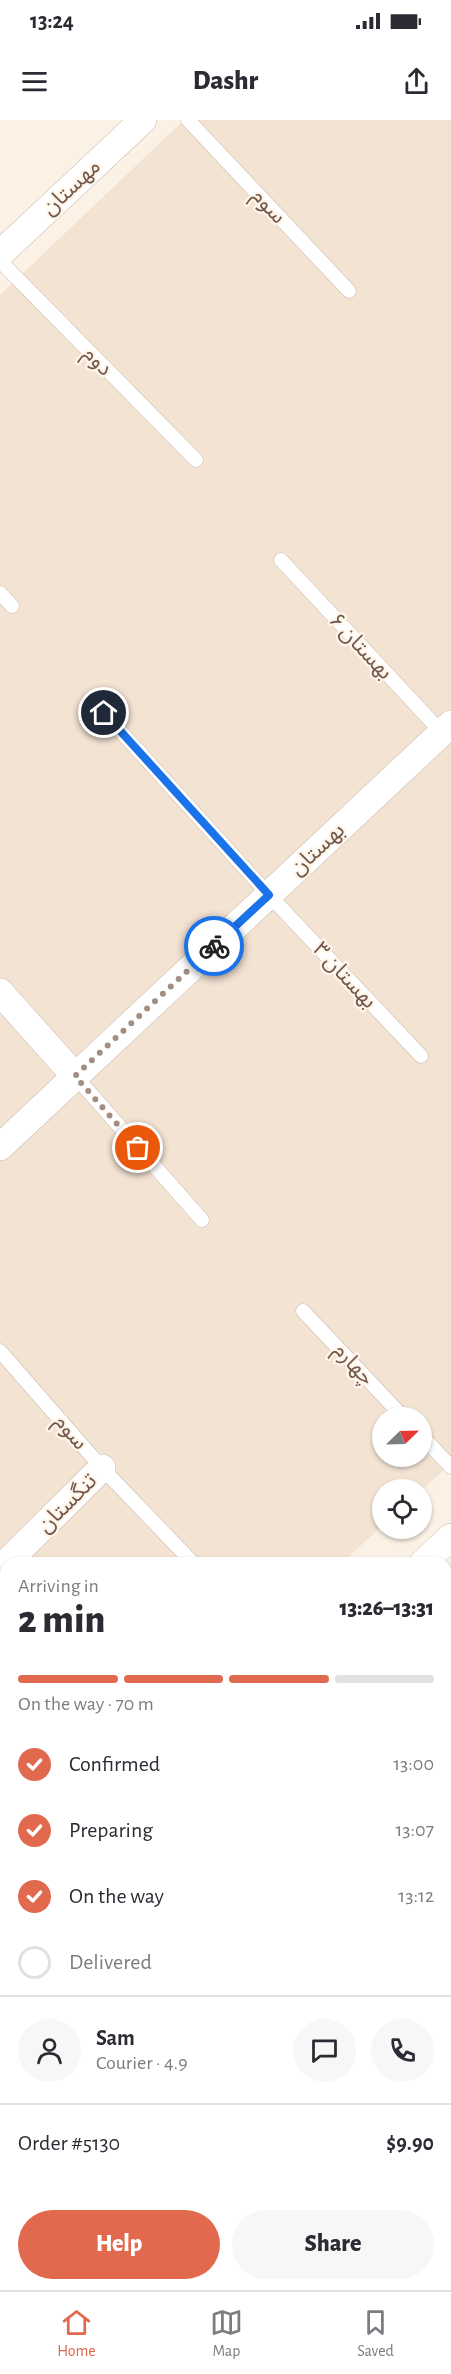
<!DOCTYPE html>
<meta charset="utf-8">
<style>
body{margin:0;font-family:"Alegreya Sans","Noto Sans Arabic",sans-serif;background:#f7f7f7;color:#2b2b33;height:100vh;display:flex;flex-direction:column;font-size:22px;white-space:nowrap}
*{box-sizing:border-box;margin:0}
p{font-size:20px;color:#7c7c81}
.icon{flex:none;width:33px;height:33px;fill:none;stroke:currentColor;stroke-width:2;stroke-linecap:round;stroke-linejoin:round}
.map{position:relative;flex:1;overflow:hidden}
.side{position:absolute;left:0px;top:1437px;width:452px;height:734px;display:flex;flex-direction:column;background:#fff;border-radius:18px 18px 0 0;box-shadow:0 2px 4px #0004}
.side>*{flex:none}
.needle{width:39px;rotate:67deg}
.controls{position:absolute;left:372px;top:1287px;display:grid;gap:12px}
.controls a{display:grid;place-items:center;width:60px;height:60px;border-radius:50%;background:#fff;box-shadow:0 2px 4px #0004;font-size:30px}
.pin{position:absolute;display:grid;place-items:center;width:51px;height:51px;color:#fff;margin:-26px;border:3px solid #fff;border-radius:50%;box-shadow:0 2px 6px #0007}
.courier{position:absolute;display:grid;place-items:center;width:60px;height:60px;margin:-30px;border:4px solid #1a73e8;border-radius:50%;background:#fff;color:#222;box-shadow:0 2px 8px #0007}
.overview em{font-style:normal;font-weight:800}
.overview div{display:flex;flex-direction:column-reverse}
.overview{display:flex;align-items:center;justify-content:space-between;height:102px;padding:0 18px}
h1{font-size:39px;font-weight:800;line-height:45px}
.bar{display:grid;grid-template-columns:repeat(4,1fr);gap:9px 6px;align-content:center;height:72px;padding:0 18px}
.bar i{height:8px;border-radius:4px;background:#e1e1e2}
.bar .on{background:#e1694e}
.bar p{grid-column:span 4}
.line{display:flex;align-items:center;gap:15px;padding:0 18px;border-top:2px solid #e1e1e2}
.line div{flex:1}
.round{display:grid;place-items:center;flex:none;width:63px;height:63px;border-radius:32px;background:#f7f7f7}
ol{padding:0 18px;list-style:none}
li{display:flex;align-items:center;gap:18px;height:66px}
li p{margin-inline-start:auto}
li .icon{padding:6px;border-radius:50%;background:#e1694e;color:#fff;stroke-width:4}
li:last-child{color:#7c7c81}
li i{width:33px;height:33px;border:3px solid #e1e1e2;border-radius:50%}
.cta{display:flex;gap:12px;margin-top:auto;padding:12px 18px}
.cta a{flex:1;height:69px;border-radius:36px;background:#e1694e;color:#fff;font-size:24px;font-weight:800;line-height:69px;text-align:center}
.cta a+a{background:#f7f7f7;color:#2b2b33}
.status{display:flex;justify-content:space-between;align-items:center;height:42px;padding:0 30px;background:#fff;direction:ltr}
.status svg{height:16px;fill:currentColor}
header{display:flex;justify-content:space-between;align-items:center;height:78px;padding:0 18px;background:#fff;font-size:27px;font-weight:800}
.tab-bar{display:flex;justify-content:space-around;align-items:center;height:84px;border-top:2px solid #e1e1e2;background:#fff;font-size:16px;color:#7c7c81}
.tab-bar a{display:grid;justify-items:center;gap:3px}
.tab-bar .on{color:#e1694e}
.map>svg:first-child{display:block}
</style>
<div class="status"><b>13:24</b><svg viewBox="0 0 49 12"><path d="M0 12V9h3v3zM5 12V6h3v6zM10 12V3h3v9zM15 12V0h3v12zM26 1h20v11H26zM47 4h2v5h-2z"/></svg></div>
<header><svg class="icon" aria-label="menu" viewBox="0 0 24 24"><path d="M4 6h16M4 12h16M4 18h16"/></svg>Dashr<svg class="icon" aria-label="share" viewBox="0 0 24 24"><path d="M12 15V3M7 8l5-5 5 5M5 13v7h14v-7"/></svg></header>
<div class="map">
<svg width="451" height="2170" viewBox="0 0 451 2170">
<rect width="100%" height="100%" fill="#fbf2e5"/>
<path fill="#f3e3d3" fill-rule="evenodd" d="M184 0H451V1343L422 1370H382V1406L342 1443H6V1739L0 1744V175ZM382 1298H422V1336H382Z"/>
<path fill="#d4e8c4" d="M451 1449V1670L446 1674V1454Z
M6 1775V1986L0 1989V1781Z"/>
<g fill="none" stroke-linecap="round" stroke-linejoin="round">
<defs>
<path id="service" d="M188 0 349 171
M0 141 196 340
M281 440 445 616
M0 473 12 486
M104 593 269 775 421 936
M75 956 202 1100
M303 1191 404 1298
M0 1231 102 1348 193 1443
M422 1316 451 1347
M0 1769 6 1764"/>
<path id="minor" d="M0 134 143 0
M0 872 75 956
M0 1027 451 604
M6 1443 102 1348
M423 1443 451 1417
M0 1494 6 1501"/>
<path id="secondary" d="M0 2050 6 2047"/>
<path id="primary" d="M446 1744 451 1739
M446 1851 451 1847
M446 1929 451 1924
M0 2072 6 2068
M0 2169 7 2164
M155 2170 162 2164"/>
</defs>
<use href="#service" stroke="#ccb9ab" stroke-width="15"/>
<use href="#minor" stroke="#ccb9ab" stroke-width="28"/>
<use href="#secondary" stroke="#d1bbac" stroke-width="34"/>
<use href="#primary" stroke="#d8d0cd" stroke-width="34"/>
<path stroke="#d4b3a0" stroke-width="4" stroke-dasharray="1.5 4.5" stroke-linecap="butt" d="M446 1619 451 1615
M0 1959 6 1954"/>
<use href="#service" stroke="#fff" stroke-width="14"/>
<use href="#minor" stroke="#fff" stroke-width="27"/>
<use href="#secondary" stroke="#fff" stroke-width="33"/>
<use href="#primary" stroke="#f7d39f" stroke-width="33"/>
</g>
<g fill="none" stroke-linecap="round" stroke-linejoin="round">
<path stroke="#a38e81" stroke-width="6" stroke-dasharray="0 10.8" d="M138 1028 75 956 214 826"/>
<path stroke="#1a73e8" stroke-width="8" d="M104 593 269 775 214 826"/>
</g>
<g text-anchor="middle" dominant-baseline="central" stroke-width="4.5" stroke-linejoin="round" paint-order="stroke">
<g font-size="22" fill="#73584b" stroke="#fef6eb">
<text transform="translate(71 67) rotate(-43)">مهستان</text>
<text transform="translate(269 86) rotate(47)">سوم</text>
<text transform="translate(98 241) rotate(45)">دوم</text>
<text transform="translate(361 526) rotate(47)">بهستان ۶</text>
<text transform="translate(317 729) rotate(-43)">بهستان</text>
<text transform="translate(345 855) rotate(47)">بهستان ۳</text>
<text transform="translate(354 1244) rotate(47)">چهارم</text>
<text transform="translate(71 1312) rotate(49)">سوم</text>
<text transform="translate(67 1383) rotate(-45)">تنگستان</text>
</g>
</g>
</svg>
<div class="controls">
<a><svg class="needle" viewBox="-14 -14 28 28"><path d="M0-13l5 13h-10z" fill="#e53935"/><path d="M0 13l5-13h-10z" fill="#7c7c81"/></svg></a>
<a><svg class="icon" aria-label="locate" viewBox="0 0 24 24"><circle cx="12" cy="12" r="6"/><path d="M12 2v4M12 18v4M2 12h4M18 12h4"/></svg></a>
</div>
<div class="pin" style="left:138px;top:1028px;background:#ea580c"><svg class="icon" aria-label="bag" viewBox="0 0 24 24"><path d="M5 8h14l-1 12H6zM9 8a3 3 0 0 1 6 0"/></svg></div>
<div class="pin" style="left:104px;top:593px;background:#1f2937"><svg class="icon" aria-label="home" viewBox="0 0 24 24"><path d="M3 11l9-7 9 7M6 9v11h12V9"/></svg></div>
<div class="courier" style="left:214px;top:826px"><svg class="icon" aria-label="bike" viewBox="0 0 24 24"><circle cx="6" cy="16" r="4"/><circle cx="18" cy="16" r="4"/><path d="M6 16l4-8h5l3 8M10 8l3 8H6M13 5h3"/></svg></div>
<section class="side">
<div class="overview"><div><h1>2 min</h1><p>Arriving in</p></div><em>13:26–13:31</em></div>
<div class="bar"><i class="on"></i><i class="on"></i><i class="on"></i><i></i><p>On the way · 70 m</p></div>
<ol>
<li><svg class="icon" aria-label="check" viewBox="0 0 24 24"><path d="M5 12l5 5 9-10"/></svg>Confirmed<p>13:00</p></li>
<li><svg class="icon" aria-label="check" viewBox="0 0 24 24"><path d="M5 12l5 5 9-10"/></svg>Preparing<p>13:07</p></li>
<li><svg class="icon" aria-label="check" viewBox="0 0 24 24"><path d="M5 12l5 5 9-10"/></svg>On the way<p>13:12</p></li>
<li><i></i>Delivered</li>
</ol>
<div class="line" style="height:108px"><a class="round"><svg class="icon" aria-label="person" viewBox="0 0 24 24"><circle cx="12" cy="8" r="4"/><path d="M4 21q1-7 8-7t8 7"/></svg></a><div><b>Sam</b><p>Courier · 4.9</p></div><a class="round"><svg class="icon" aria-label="chat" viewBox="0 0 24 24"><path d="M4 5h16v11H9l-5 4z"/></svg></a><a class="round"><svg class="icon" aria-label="phone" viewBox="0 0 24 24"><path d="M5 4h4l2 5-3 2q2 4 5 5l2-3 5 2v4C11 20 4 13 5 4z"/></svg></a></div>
<div class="line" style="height:78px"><div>Order #5130</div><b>$9.90</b></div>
<div class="cta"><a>Help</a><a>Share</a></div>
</section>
</div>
<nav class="tab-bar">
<a class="on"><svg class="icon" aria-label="home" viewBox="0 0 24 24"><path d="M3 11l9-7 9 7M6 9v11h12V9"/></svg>Home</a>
<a><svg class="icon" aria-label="map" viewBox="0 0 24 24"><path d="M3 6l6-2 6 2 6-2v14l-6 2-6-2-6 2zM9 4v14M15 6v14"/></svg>Map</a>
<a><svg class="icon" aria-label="saved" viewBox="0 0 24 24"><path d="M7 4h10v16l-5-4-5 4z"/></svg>Saved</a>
</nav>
